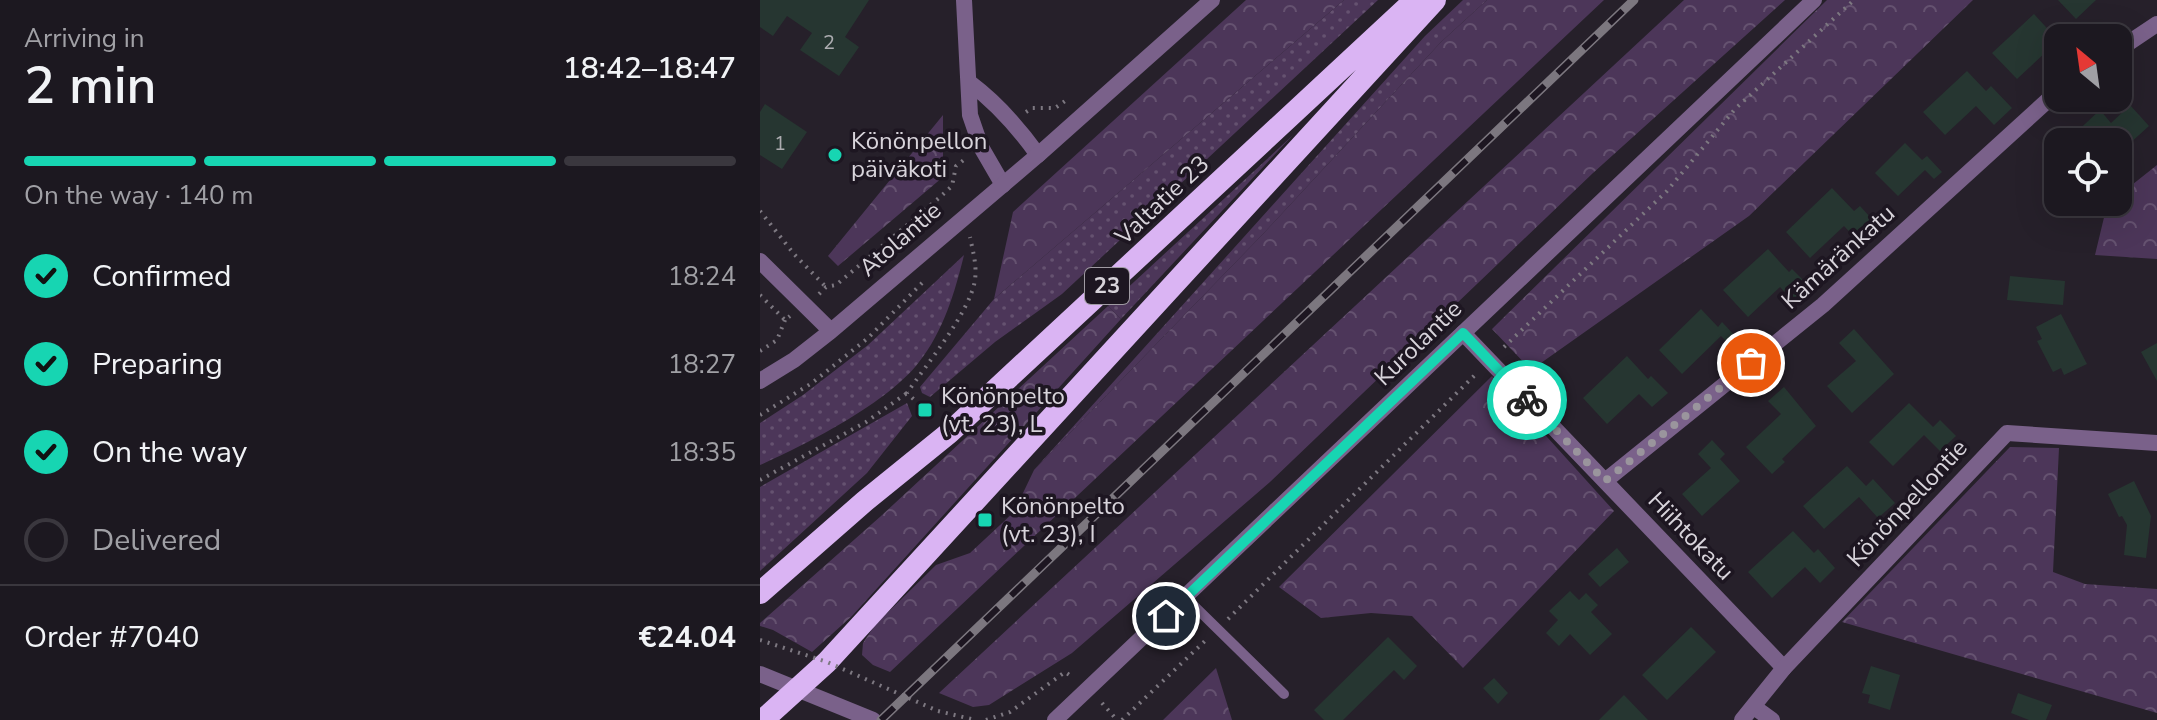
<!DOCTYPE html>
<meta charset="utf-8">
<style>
body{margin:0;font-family:"Nunito Sans",sans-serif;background:#29252d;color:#f1f3f6;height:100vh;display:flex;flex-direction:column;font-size:30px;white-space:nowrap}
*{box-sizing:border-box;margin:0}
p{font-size:26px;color:#a0a0a5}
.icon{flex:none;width:44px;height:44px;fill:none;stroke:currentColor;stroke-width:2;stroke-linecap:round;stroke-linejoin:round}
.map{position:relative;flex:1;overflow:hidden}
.panel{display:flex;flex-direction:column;background:#1c1820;width:760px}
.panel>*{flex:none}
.needle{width:52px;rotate:331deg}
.controls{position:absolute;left:1284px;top:24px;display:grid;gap:16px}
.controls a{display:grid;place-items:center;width:88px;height:88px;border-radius:16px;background:#1c1820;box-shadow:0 8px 32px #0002,0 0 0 2px #3a373e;font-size:40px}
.pin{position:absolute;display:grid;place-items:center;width:68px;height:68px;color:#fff;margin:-34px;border:4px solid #fff;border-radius:50%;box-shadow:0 2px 8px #0007}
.courier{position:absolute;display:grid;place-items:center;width:80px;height:80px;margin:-40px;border:6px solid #17d5b2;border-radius:50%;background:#fff;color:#222;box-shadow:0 2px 10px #0007}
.overview em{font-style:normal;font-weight:600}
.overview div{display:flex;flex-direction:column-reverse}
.overview{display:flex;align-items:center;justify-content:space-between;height:136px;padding:0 24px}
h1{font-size:52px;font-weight:600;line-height:60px}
.bar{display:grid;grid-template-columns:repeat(4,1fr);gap:12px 8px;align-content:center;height:96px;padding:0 24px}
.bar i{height:10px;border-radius:6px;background:#3a373e}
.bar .active{background:#17d5b2}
.bar p{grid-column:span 4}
.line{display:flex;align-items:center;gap:20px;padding:0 24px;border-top:2px solid #3a373e}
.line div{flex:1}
ol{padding:0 24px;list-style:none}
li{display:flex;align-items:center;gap:24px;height:88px}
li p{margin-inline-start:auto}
li .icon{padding:8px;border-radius:50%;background:#17d5b2;color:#111;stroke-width:4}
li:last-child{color:#a0a0a5}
li i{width:44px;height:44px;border:4px solid #3a373e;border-radius:50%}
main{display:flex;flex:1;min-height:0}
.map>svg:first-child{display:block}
</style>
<main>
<section class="panel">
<div class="overview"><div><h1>2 min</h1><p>Arriving in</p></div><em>18:42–18:47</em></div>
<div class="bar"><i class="active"></i><i class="active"></i><i class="active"></i><i></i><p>On the way · 140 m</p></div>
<ol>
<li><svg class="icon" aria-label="check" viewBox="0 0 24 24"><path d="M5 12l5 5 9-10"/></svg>Confirmed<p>18:24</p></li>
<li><svg class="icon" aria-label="check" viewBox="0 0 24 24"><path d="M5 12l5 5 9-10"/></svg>Preparing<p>18:27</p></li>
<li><svg class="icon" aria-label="check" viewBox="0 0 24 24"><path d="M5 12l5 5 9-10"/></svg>On the way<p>18:35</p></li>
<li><i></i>Delivered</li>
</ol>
<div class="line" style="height:104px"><div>Order #7040</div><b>€24.04</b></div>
</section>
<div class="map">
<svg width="1397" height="720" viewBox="0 0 1397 720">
<defs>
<pattern id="grass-dots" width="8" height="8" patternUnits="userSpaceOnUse" patternTransform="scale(2)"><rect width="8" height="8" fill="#4c3659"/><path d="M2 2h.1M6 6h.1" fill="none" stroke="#655270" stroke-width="1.8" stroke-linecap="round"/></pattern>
<pattern id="forest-crowns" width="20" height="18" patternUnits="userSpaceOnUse" patternTransform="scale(2)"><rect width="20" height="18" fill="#4c3659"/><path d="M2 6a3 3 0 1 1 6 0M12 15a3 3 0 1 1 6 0" fill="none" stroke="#655270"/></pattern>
</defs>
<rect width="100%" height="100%" fill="#26202a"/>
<path fill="url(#grass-dots)" d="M584 0H618L302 294 235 342 170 397 162 393 160 387 234 299Z
M703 0H727L681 42 503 234 274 470 665 36Z
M533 135 361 319 348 306Z
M204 255C195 292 183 332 159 362 129 402 46 445 0 465V423L43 395 108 345Z
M147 403 152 416 107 473 0 571V487Z"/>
<path fill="url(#forest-crowns)" d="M486 0H584L234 299 253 212Z
M727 0H844L130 672 113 665 102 655 103 643 115 625 176 565 210 553 254 512 274 470 503 234 681 42Z
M924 0H1025L833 173 510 482 312 653 229 705 213 707 179 693Z
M1067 0H1213L989 216 771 370 732 329Z
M183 115V177L78 266 68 256Z
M1397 165V259L1335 255 1347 205 1358 202V196Z
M348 306 361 319 92 616 52 652 13 630 0 626V623L121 516Z
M732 376 854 511 703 668 652 616 611 613 561 618 519 587Z
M1250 447 1299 448 1293 572 1325 584 1397 589V713L1082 622Z
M456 668 472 720H403Z"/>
<path fill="#263631" d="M0 0H109L85 37 99 47 79 76 40 50 52 33 27 16 13 36 0 27Z
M1298 0H1336L1316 19Z
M1274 14 1295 37 1299 33 1303 38H1298V63L1287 51 1257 79 1232 53Z
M1207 71 1226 91 1231 86 1252 108 1234 125 1216 106 1185 135 1163 112Z
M5 104 47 132 22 169 0 155V112Z
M1370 105 1389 126 1358 154V142H1317L1312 136 1340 110 1351 123Z
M1145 143 1162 160 1167 156 1182 172 1174 179 1165 170 1138 196 1115 173Z
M1072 188 1094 211 1100 206 1120 228 1102 245 1084 226 1050 258 1026 232Z
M1008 249 1029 272 1032 269 1049 286 1033 301 1020 287 988 317 963 290Z
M1250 276 1305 281 1303 305 1247 300Z
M941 309 958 327 962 322 977 338 970 345 961 336 922 374 899 350Z
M1301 314 1327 364 1304 375 1301 368 1293 372 1277 341 1282 339 1276 327Z
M1094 329 1134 374 1092 413 1067 386 1096 361 1079 343Z
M1397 343V381L1381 352Z
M867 356 888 379 891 376 908 393 892 407 879 394 847 424 823 398Z
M1024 387 1056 426 1022 459 1025 462 1012 474 986 447 1021 414 1008 401Z
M1149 403 1173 427 1180 420 1196 436 1180 451 1164 435 1133 466 1109 442Z
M952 440 965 454 960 459 980 481 942 516 922 494 951 468 938 454Z
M1087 466 1106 486 1113 479 1135 503 1118 518 1099 497 1064 529 1043 506Z
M1374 481 1391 516 1386 558 1364 555 1367 525 1362 516 1359 517 1348 494Z
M1033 531 1054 553 1058 549 1075 568 1060 583 1045 567 1012 598 988 572Z
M857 548 869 562 840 587 828 574Z
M810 591 819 600 826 593 838 605 831 612 852 634 830 655 810 634 799 646 786 633 798 620 789 611Z
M931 627 956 652 907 700 882 675Z
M628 637 657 666 644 680 634 670 583 720H564L554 710Z
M1111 666 1140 675 1130 710 1108 703 1110 695 1102 693Z
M734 678 748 693 738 704 723 688Z
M1258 693 1292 705 1286 720H1269L1251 713Z
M864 695 888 720H839Z"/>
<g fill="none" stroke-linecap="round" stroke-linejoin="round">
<path stroke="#7d7881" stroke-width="4" stroke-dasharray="2 6" stroke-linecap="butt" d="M266 112 272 108H295L308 99
M0 211 34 254 66 287
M59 294 66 287 76 285 179 198 192 186 196 166 205 159
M0 295 25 320 30 316
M744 347 907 191 975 109 1094 0
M0 351 17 340 25 320
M165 410 147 393C166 365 210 312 215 280 217 265 213 252 210 237
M0 415 52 383 108 338 165 280
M0 480 106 422 147 393
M468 619 718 372
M342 703 357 720
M178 711 215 720
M226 720 250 712 305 672 311 676
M362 720 447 639"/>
<path stroke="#7a618a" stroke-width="10" d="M425 597 524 694"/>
<path stroke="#7a618a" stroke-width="16" d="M204 0 210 115 221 147 243 185
M1358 50 1397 24
M210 83C238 104 258 127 278 155
M703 333 1024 668
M845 481 1063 305 1298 91
M994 707 1012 720"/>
<path stroke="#7a618a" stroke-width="16" d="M0 261 71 331
M0 381 34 360 71 331 278 155 452 0
M0 674 113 720
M295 720 1054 0
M982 720 1024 668 1247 433 1397 443"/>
<path stroke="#dab4f3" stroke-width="22" d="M0 593 105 501 189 433 655 0
M3 720 67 662 675 0"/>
<defs>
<path id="rail" d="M121 720 874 0"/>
</defs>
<use href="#rail" stroke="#7c777f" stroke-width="9"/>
<use href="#rail" stroke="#1d1621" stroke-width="6" stroke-dasharray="18" stroke-linecap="butt"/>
<path stroke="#7d7881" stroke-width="4" stroke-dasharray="2 6" stroke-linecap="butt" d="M0 640 67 662 178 711"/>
</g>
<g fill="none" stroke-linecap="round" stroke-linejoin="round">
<path stroke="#9a959d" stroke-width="8" stroke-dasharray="0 14.4" d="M767 400 845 481 991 363"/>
<path stroke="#17d5b2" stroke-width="10" d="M406 616 703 333 767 400"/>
</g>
<g fill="#17d5b2" stroke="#1d1621" stroke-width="3">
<circle cx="75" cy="155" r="8"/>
<rect x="157" y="402" width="16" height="16" rx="4"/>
<rect x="217" y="512" width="16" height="16" rx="4"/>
</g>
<g text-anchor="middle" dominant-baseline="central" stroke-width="7" stroke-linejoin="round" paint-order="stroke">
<g font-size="20" fill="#acacb0">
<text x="69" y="42">2</text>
<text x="20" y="143">1</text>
</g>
<rect fill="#1d1621" stroke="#a09ba3" stroke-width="2" x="325" y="268" width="44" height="36" rx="6"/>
<g font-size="22" font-weight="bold" fill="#d8d4db">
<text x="347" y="286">23</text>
</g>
<g font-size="24" fill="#d8d4db" stroke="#1d1621" text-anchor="start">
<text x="91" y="141">Könönpellon<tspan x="91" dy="28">päiväkoti</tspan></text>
<text x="181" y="396">Könönpelto<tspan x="181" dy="28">(vt. 23), L</tspan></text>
<text x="241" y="506">Könönpelto<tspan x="241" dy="28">(vt. 23), I</tspan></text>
</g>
<g font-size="24" fill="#d8d4db" stroke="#1d1621">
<text transform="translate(402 200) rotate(-43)">Valtatie 23</text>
<text transform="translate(140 239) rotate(-41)">Atolantie</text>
<text transform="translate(1078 257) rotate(-42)">Kämäränkatu</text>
<text transform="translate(658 343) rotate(-44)">Kurolantie</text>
<text transform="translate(1147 503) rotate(-47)">Könönpellontie</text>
<text transform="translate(931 536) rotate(46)">Hiihtokatu</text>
</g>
</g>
</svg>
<div class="controls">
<a><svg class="needle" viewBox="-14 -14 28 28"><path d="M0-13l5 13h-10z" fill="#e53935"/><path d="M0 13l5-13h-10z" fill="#a0a0a5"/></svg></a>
<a><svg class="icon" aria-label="locate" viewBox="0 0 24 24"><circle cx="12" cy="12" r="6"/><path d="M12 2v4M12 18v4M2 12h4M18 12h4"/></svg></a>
</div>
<div class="pin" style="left:991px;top:363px;background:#ea580c"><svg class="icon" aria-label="bag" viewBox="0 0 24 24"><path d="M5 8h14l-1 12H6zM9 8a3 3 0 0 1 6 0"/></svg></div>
<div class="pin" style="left:406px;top:616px;background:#1f2937"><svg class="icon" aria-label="home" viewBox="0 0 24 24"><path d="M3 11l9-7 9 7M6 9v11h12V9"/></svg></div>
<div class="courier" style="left:767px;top:400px"><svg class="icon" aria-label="bike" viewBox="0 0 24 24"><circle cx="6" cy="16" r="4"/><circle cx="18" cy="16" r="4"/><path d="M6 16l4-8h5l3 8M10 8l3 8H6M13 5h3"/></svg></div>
</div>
</main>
